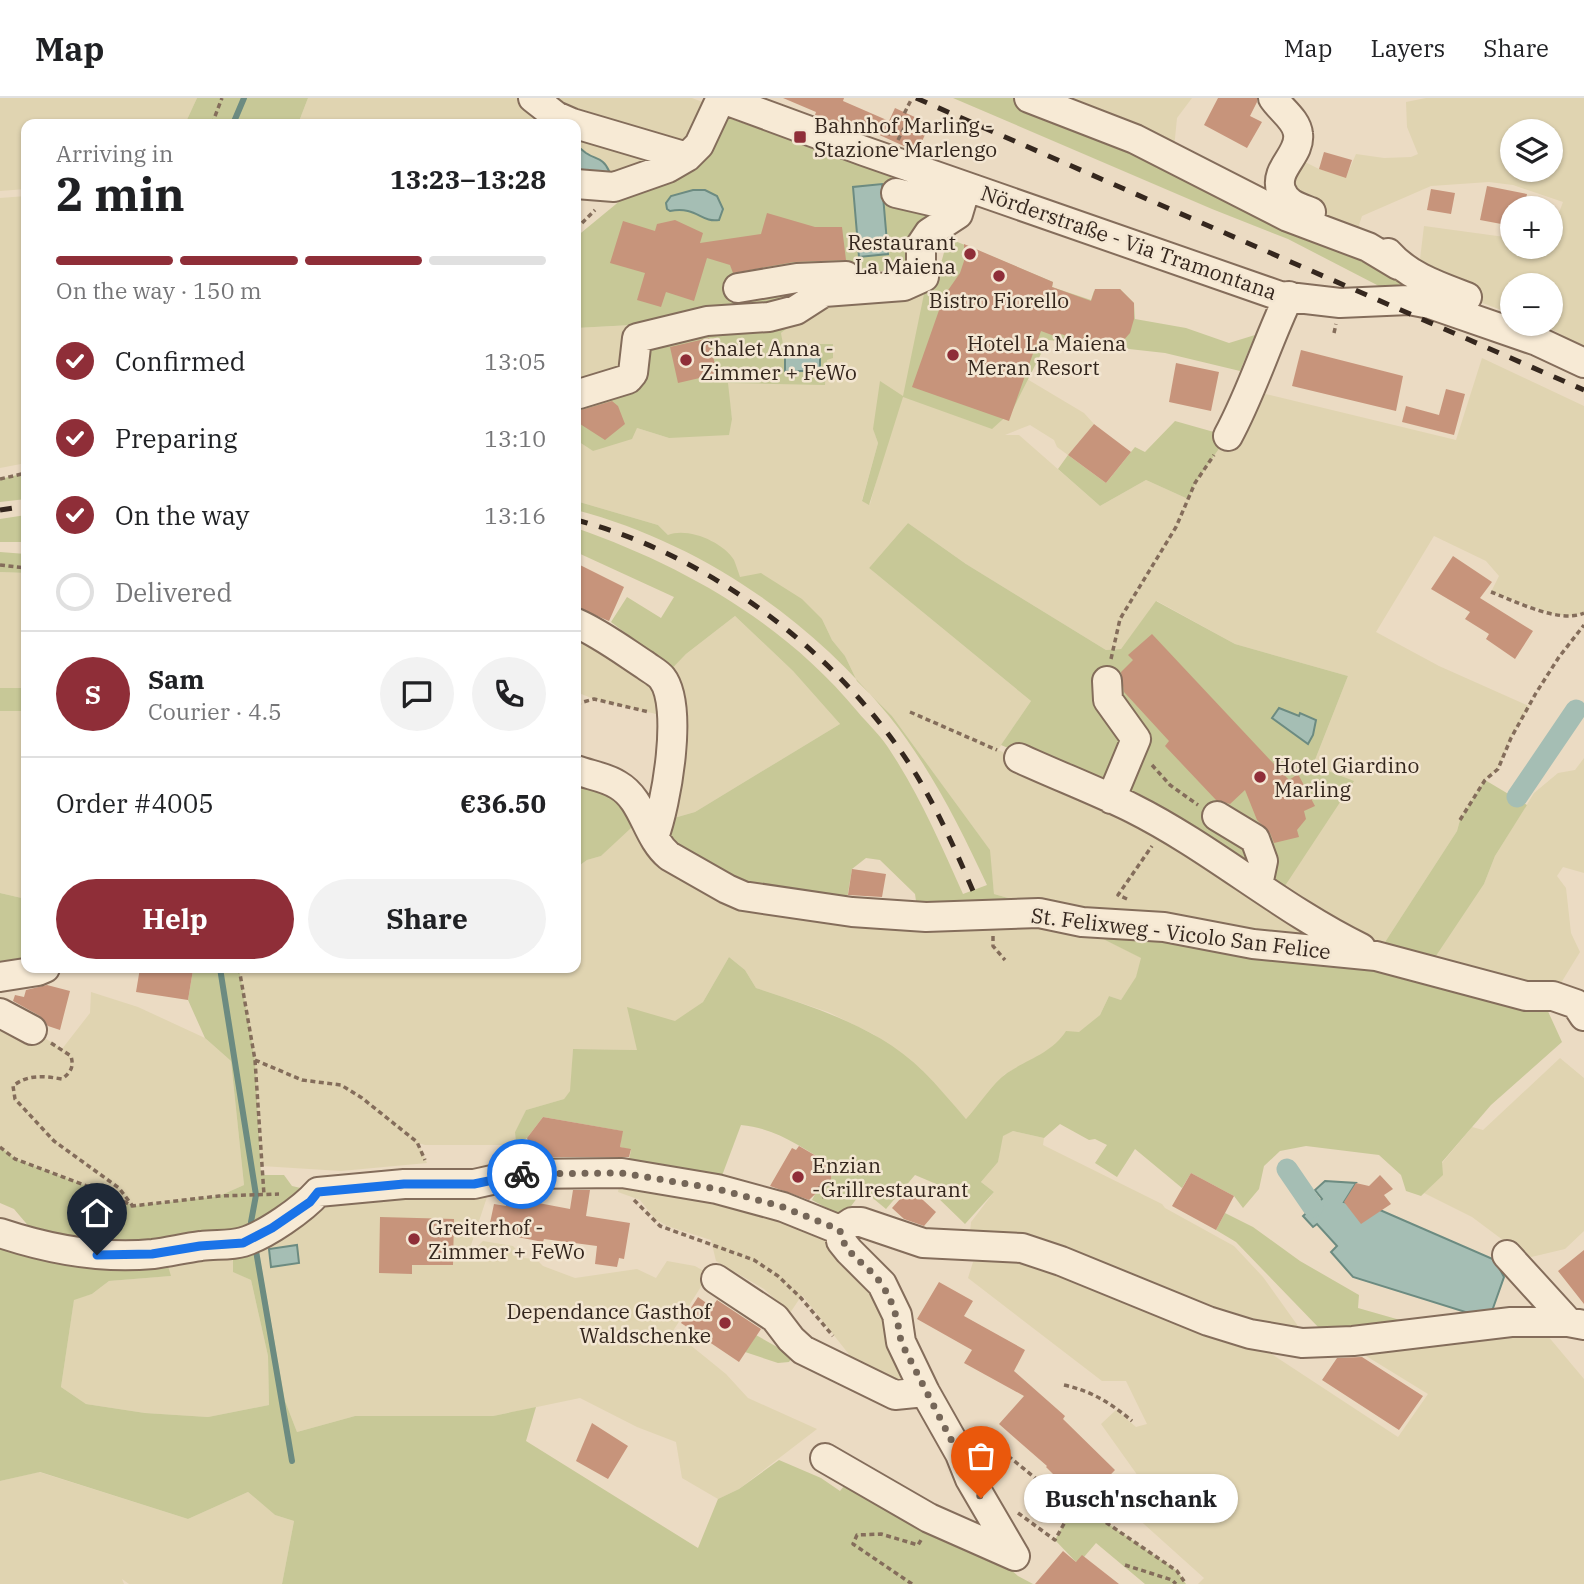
<!DOCTYPE html>
<meta charset="utf-8">
<style>
body{margin:0;font-family:"IBM Plex Serif",serif;background:#f2f2f2;color:#202124;height:100vh;display:flex;flex-direction:column;font-size:26px;white-space:nowrap}
*{box-sizing:border-box;margin:0}
p{font-size:23px;color:#757577}
.icon{flex:none;width:38px;height:38px;fill:none;stroke:currentColor;stroke-width:2;stroke-linecap:round;stroke-linejoin:round}
.map{position:relative;flex:1;overflow:hidden}
.side{position:absolute;left:21px;top:21px;width:560px;height:854px;display:flex;flex-direction:column;background:#fff;border-radius:14px;box-shadow:0 2px 5px #0004}
.side>*{flex:none}
.controls{position:absolute;left:1500px;top:21px;display:grid;gap:14px}
.controls a{display:grid;place-items:center;width:63px;height:63px;border-radius:50%;background:#fff;box-shadow:0 2px 5px #0004;font-size:35px}
.pin{position:absolute;display:grid;place-items:center;width:60px;height:60px;color:#fff;margin:-72px -30px;border-radius:50% 50% 50% 0;rotate:-45deg;box-shadow:0 0 7px #0007}
.pin .icon{rotate:45deg}
.courier{position:absolute;display:grid;place-items:center;width:70px;height:70px;margin:-35px;border:5px solid #1a73e8;border-radius:50%;background:#fff;color:#222;box-shadow:0 2px 9px #0007}
.bubble{position:absolute;height:49px;border-radius:24px;background:#fff;box-shadow:0 2px 5px #0004;font-size:23px;font-weight:800;line-height:49px;text-align:center}
.headline em{font-style:normal;font-weight:800}
.headline div{display:flex;flex-direction:column-reverse}
.headline{display:flex;align-items:center;justify-content:space-between;height:119px;padding:0 35px}
h1{font-size:46px;font-weight:800;line-height:52px}
.bar{display:grid;grid-template-columns:repeat(4,1fr);gap:10px 7px;align-content:center;height:84px;padding:0 35px}
.bar i{height:9px;border-radius:5px;background:#e0e0e0}
.bar .current{background:#8f2e38}
.bar p{grid-column:span 4}
.line{display:flex;align-items:center;gap:18px;padding:0 35px;border-top:2px solid #e0e0e0}
.line div{flex:1}
.round{display:grid;place-items:center;flex:none;width:74px;height:74px;border-radius:37px;background:#f2f2f2}
ol{padding:0 35px;list-style:none}
li{display:flex;align-items:center;gap:21px;height:77px}
li p{margin-inline-start:auto}
li .icon{padding:7px;border-radius:50%;background:#8f2e38;color:#fff;stroke-width:4}
li:last-child{color:#757577}
li i{width:38px;height:38px;border:4px solid #e0e0e0;border-radius:50%}
.action{display:flex;gap:14px;margin-top:auto;padding:14px 35px}
.action a{flex:1;height:80px;border-radius:42px;background:#8f2e38;color:#fff;font-size:28px;font-weight:800;line-height:80px;text-align:center}
.action a+a{background:#f2f2f2;color:#202124}
header{display:flex;align-items:center;gap:42px;box-sizing:border-box;height:98px;padding:0 35px;background:#fff;border-bottom:2px solid #e0e0e0}
header strong{font-size:33px}
nav{display:flex;gap:38px;margin-inline-start:auto;font-size:24px}
.map>svg:first-child{display:block}
</style>
<header>
<strong>Map</strong>
<nav><a>Map</a><a>Layers</a><a>Share</a></nav>
</header>
<div class="map">
<svg width="1584" height="1486" viewBox="0 0 1584 1486">
<rect width="100%" height="100%" fill="#ebdbc3"/>
<path fill="#e0d4b1" fill-rule="evenodd" d="M0 0H197L185 26H26V91L0 93Z
M308 0H692L705 5 701 28 665 63 576 99V26H298Z
M1029 0H1192L1177 20 1173 61Z
M1426 0H1584V249L1542 226H1550V187H1512V216L1429 185 1418 178 1424 128 1512 140V149H1550L1551 136 1563 104 1513 87 1489 84 1431 88 1362 118 1359 127 1361 132 1292 107 1291 57 1319 71 1346 79 1356 56 1384 60 1411 59 1418 56 1407 29 1406 4ZM1512 33H1550V72H1512Z
M26 98V365L0 370V100Z
M939 165 935 187 1012 313 1027 281 1084 315 1094 326 1068 357 1057 349 1054 342 1030 327 1005 337H1019L1100 408 1146 382 1188 401 1195 385 1228 338 1249 292 1456 342 1482 260 1584 308V515L1570 518 1556 517 1491 494 1499 478 1486 463 1434 438 1376 534 1439 568 1529 608 1511 640 1498 671 1485 682 1460 722 1457 733 1376 858 1101 840 1142 860 1137 879 1121 902 1109 898 1100 917 1079 935 1066 934 1059 944 1041 957 1005 976 966 1021 921 971 873 936 828 914 756 890 745 872 729 859 703 904 637 952 573 951 571 992 564 1001 526 1012 515 1034 516 1047H425L418 1045 427 1065 341 1073 261 1068 255 962 239 870H576V770L587 762 601 758 630 730 654 739 779 804 1033 807 994 796 989 751 892 618 857 583 845 558 832 542 822 521 740 479 668 437 658 427 576 403V342L593 353 637 330 669 340 732 321 727 285 825 286 827 262 782 246 781 235 799 221 796 212 904 188ZM873 330 884 355 870 406 862 402 878 345ZM908 425 966 466 1106 552 1121 551 1157 503 1235 546 1348 578 1313 667 1353 684 1131 709 998 652 1031 603 869 470Z
M633 227 623 269 576 286V230Z
M0 474 26 475V590H0Z
M735 518 793 573 840 626 695 714 660 724 673 631 656 616 594 601 576 594V525L663 580 686 556Z
M0 613H26V801L0 795Z
M1584 660V775L1563 769 1557 778 1566 790 1571 835 1580 854 1553 898 1428 870 1484 786 1495 758 1534 695 1558 675 1575 672Z
M91 894 138 909 205 940 231 963 244 1087 219 1098 132 1108 116 1099 15 1061 0 1049V922L32 932 62 951 90 915Z
M1560 960 1584 980V1133L1565 1151 1527 1160 1472 1119 1424 1095 1442 1077V1065L1472 1029 1483 1032Z
M1013 1033 1044 1040 1043 1047 1162 1106 1165 1110 1234 1148 1263 1179 1303 1235 1297 1237 970 1134 971 1124 994 1094 981 1084 998 1064 1002 1038Z
M622 1075 812 1119 866 1176 921 1293 859 1269 802 1197 790 1215 764 1191 716 1163 711 1142 667 1128 655 1121 640 1102 618 1094Z
M490 1090 467 1159 483 1143 513 1148 524 1160 536 1161 543 1168 575 1180 637 1171 656 1180 667 1163 695 1168 709 1176 673 1233 726 1276 748 1300 817 1331 739 1391 718 1401 682 1380 676 1344 637 1329 580 1300 493 1318H355L297 1334 285 1303 257 1144 323 1103Z
M243 1145 233 1173 251 1182 268 1258 269 1307 208 1319 145 1315 86 1306 61 1289 74 1201 92 1196 109 1183 170 1178 164 1154Z
M1025 1159 1258 1247 1398 1339 1428 1296 1358 1253 1542 1231 1584 1281V1486H1198L1204 1480 1125 1409 1148 1392 1101 1326 1116 1312 1136 1329 1147 1326 1126 1283H1102L968 1180 973 1164Z
M39 1374 188 1421 248 1394 275 1417 294 1423 282 1486H129L122 1481 124 1486H0V1383Z"/>
<path fill="#c7c897" fill-rule="evenodd" d="M197 0H308L298 26H185Z
M953 0H1029L1418 178 1406 202 1288 141 1212 111Z
M723 18 898 80 901 104 932 112 915 135 907 168 783 194 796 212 799 221 781 235 783 246H833V260L827 262 825 287 728 285 732 321 729 337 669 340 637 330 632 341 593 353 576 342V286L624 269 632 227 576 230V139Z
M948 140 1053 184 1052 189 1091 202 1094 193 1120 191 1134 205 1135 221 1186 230 1229 245 1255 237 1240 273 1165 255 1048 242 1012 313 992 331 903 299 869 407 862 403 878 345 873 331 880 283 903 298 924 196 935 187Z
M1175 323 1228 338 1195 385 1188 401 1146 382 1100 408 1058 371 1068 357 1106 385 1135 349 1145 354Z
M26 375V401L0 404V381Z
M576 403 658 427 668 437C688 429 723 444 734 462 736 467 738 473 740 479L761 475 802 501 822 521 832 542 845 558 857 583 892 618 990 752 994 796 1033 807 917 810 915 796 880 762 866 760 852 771 847 801H758L654 739 631 730 601 758 587 762 576 770V672L660 724 695 714 840 626 793 573 735 518 686 556 663 580 649 553 611 524 627 499 661 520 674 499 576 454V430C684 468 783 524 857 613 868 626 882 639 891 654 920 698 941 747 963 796L987 787C960 729 930 669 889 618 808 519 700 445 576 412Z
M26 417V444H0V421Z
M908 425 966 466 1106 552 1121 551 1156 503 1235 546 1348 578 1313 667 1354 683 1277 800 1114 696 1001 647 1031 603 869 470Z
M0 454 26 456V475L0 474Z
M0 590H26V613H0Z
M1485 682 1527 707 1495 758 1484 786 1428 870 1541 898 1562 944 1491 1007 1442 1064 1443 1077 1421 1098 1406 1093 1401 1077 1379 1057 1306 1048 1280 1053 1264 1068 1259 1091 1243 1110 1234 1098 1191 1075 1182 1090 1135 1051 1117 1079 1095 1065 1107 1047 1095 1041 1089 1042 1060 1026 1044 1040 1013 1033 1003 1038 998 1064 981 1084 994 1094 965 1126 935 1097 941 1088 915 1077 886 1111 863 1092 843 1119 812 1102 821 1085H827C833 1078 834 1074 830 1066 801 1049 776 1030 741 1027L717 1091 626 1076 631 1052 620 1049 622 1033 543 1019 527 1040 516 1047 515 1034 526 1012 564 1001 570 993 573 951 637 952 627 909 675 923 703 904 729 859 745 872 756 890C815 910 877 928 923 973 938 988 952 1005 966 1021 979 1007 992 986 1007 975 1028 961 1052 955 1066 933L1079 934 1100 917 1109 898 1121 902 1136 879 1141 860 1101 840 1096 825 1376 858 1457 733 1460 722Z
M0 795 26 801V870L0 879Z
M179 870H239L255 962 261 1077H284L292 1088 318 1094 257 1144 285 1303 297 1334 355 1318H493L536 1309 526 1343 698 1450 718 1401 739 1391 779 1362 821 1380 840 1393 844 1388 910 1425 991 1454 1018 1478 1033 1486H282L294 1423 275 1417 248 1394 188 1421 40 1374 0 1383V1142L31 1131 14 1111 0 1105V1049L15 1061 116 1099 132 1108 219 1098 244 1087 231 963 205 940 188 902 193 872ZM164 1155 233 1156V1174L251 1182 268 1258 269 1307 208 1319 145 1315 86 1306 61 1289 74 1202 92 1196 109 1183 171 1178Z
M1225 1115 1253 1129 1300 1163 1359 1197 1358 1210 1407 1224 1455 1225 1320 1231 1236 1144 1216 1132Z
M756 1237 793 1258 789 1264 778 1265 745 1254Z
M1076 1404 1177 1473 1186 1486H1145L1096 1445 1084 1459 1076 1464 1055 1442Z"/>
<path fill="#a5beb4" stroke="#6c8b81" stroke-width="2" d="M576 47C579 49 582 52 586 55 596 62 603 59 609 73L603 84 576 75Z
M882 86 888 156 859 159 853 89Z
M693 92H705L717 98 723 111 719 122C701 125 697 108 670 113L667 111 666 105 671 98Z
M785 258H820V273H785Z
M1279 610 1299 618 1300 615 1316 622 1313 637 1308 646 1272 620Z
M1325 1083 1356 1085 1344 1104 1380 1112 1495 1162 1504 1179 1492 1213 1475 1217 1353 1179 1331 1154 1337 1148 1317 1126 1313 1129 1303 1118 1322 1101 1315 1092Z
M297 1147 299 1165 271 1169 269 1151Z"/>
<g fill="none" stroke-linecap="round" stroke-linejoin="round">
<path stroke="#6c8b81" stroke-width="6" d="M233 26 244 0
M220 870 256 1097 251 1124 253 1133
M255 1147 292 1363"/>
<path stroke="#a5beb4" stroke-width="21" d="M1517 699 1576 612
M1287 1071 1313 1109"/>
</g>
<path fill="#c7947b" d="M783 0H844L843 3 889 23 895 10 930 26 917 54 864 30 862 34 835 22 834 24 815 17 816 14Z
M1218 0H1257V4L1250 18 1262 24 1247 50 1204 27Z
M1324 54 1352 62 1346 80 1319 71Z
M1487 88 1527 96 1524 110H1512V128L1480 122Z
M1431 91 1455 95 1451 116 1427 112Z
M767 115 815 129H842L846 162 794 164 733 175 730 167 707 160 694 203 666 194 661 209 637 202 645 175 610 165 623 123 655 133 657 126 675 122 703 135 700 145 761 136Z
M964 146 1053 184 1052 189 1091 203 1095 191H1120L1134 205V221L1130 235 1122 244 1107 247 1085 240 1079 242 1061 236 1060 240 1041 233 1009 323 912 289 944 198 960 175 964 163Z
M709 240 717 276 678 285 670 249Z
M1301 252 1403 278 1396 313 1292 288Z
M1176 265 1219 274 1211 313 1169 304Z
M1446 291 1465 296 1454 337 1402 324 1406 308 1439 317Z
M612 303 618 308 625 326 605 342 577 324 581 312Z
M1094 326 1131 354 1106 385 1068 357Z
M1453 458 1492 484 1480 500 1533 533 1515 561 1486 541 1489 536 1465 521 1470 514 1431 491Z
M576 465 624 489 609 523 576 509Z
M1152 536 1289 682 1298 676 1315 708 1304 713 1306 721 1297 732 1299 739 1274 745 1270 735 1257 722 1245 692 1230 706 1216 702 1165 648 1169 643 1124 594 1121 574 1133 562 1128 557Z
M852 771 886 776 882 799 848 797Z
M140 870 193 872 188 902 136 894Z
M47 887 70 893 60 932 48 928 40 918 13 903 15 897 24 899 26 892Z
M543 1019 623 1033 620 1049 631 1051 629 1059H519L503 1063V1056L531 1051 527 1040Z
M799 1048 830 1066 832 1071 831 1081 809 1102 770 1088 792 1050 796 1052Z
M1191 1075 1234 1098 1216 1132 1172 1108Z
M1380 1077 1393 1091 1384 1097 1391 1106 1361 1126 1344 1104 1356 1085 1369 1088Z
M910 1090 936 1114 924 1128 904 1121 892 1110Z
M573 1092H590L586 1118 630 1125 624 1161 619 1160 617 1169 595 1166 597 1148 544 1141 543 1144 501 1136 502 1127 490 1125 494 1106 506 1108 507 1099 570 1111Z
M380 1119 454 1121 453 1167H412V1176L379 1175Z
M1584 1152V1206L1558 1173Z
M939 1184 973 1203 964 1218 1025 1252 1014 1273 1065 1318 1063 1321 1115 1372 1093 1395 1083 1385 1073 1396 1046 1369 1047 1368 999 1326 1024 1298 964 1265 972 1252 917 1221Z
M698 1199 712 1209 717 1202 761 1231 739 1264 681 1225Z
M1362 1259 1423 1298 1399 1332 1322 1282 1337 1260Z
M592 1325 628 1348 608 1381 576 1363Z
M1063 1453 1076 1464 1082 1457 1119 1486H1035Z"/>
<g fill="none" stroke-linecap="round" stroke-linejoin="round">
<defs>
<path id="minor" d="M533 0 556 18 572 25 687 59
M720 0 864 53 1280 198 1340 205 1409 202 1430 206 1537 243 1584 265
M1029 0 1135 41 1288 119 1368 149 1398 167
M1273 0C1280 11 1297 22 1298 36 1301 57 1274 70 1281 92 1286 106 1298 109 1311 114
M576 86 614 89 668 70 687 59 699 47 721 0
M896 95 935 104 958 116
M1388 155C1408 178 1438 188 1467 199
M738 190 797 180 846 178
M579 296 628 281 633 275 637 240 707 223 769 219 796 212 824 194 904 188 924 179 921 168V147L929 135 958 116 966 89
M1228 338C1252 294 1267 244 1289 198
M576 525C601 536 622 552 645 567 650 571 658 575 662 580 684 608 666 707 654 739
M1107 583 1108 602 1136 641 1111 701
M1019 660C1056 677 1095 692 1132 710 1212 750 1281 811 1361 850
M576 672C589 677 606 679 618 687 644 702 646 739 669 758L727 791 743 798 852 814 926 819 1039 815 1082 824 1164 829 1253 846 1376 858 1526 898H1553L1576 906 1584 918
M1217 718 1255 741 1263 763 1258 787
M0 879 38 873 45 870
M0 915 32 932
M840 1132 841 1143 849 1153 882 1186 897 1217 901 1244 925 1294 960 1356 970 1381 1015 1458
M0 1135C48 1151 102 1161 153 1156 169 1154 185 1150 201 1148 214 1146 230 1148 243 1144 266 1137 303 1111 318 1094L404 1086H474L519 1076 622 1075 717 1091 783 1109 840 1132 852 1124H861L923 1145 1022 1150 1061 1163 1208 1223 1250 1236 1302 1245 1353 1243 1511 1224H1568L1584 1227
M1507 1157 1568 1224
M716 1181 775 1220 791 1241 803 1252 895 1297 925 1294
M825 1360 929 1420 1015 1458"/>
</defs>
<use href="#minor" stroke="#846d5b" stroke-width="32"/>
<path stroke="#846d5b" stroke-width="3.5" stroke-dasharray="5 3.5" stroke-linecap="butt" d="M212 26 222 0
M888 37 896 18
M898 42 908 22 902 20 912 0
M576 131 595 112
M1334 235 1336 226
M0 381 26 375
M0 467 26 470
M1491 494C1515 503 1559 526 1584 515
M1111 561 1120 521 1176 429 1195 385 1214 357
M576 606 594 601 649 614
M910 614 997 652
M1152 667 1170 687 1198 707
M1460 722 1485 682 1498 671 1511 640 1536 595 1559 559 1584 527
M1127 801 1118 797 1152 748
M993 838V848L1005 862
M239 870 255 962 264 1097
M51 945 71 958C74 969 71 974 62 981 44 978 28 976 13 988L15 1001 54 1043 119 1090 132 1107
M255 962 302 982 341 987 362 1000 417 1044 425 1062
M0 1049 15 1061 116 1099 132 1108 219 1098 279 1096
M820 1088 824 1100
M634 1102 660 1128 754 1162 778 1178 801 1200 833 1238
M1064 1287C1091 1293 1111 1305 1132 1323
M975 1331 1045 1388 1076 1404 1177 1473 1186 1486
M1018 1415 1055 1442 1076 1404
M1125 1467 1172 1482 1176 1486
M912 1486 853 1446 857 1437 881 1436 918 1447 921 1442"/>
<use href="#minor" stroke="#f7ead5" stroke-width="28"/>
<path stroke="#35271e" stroke-width="5" stroke-dasharray="12 12" stroke-linecap="butt" d="M916 0 1584 292
M0 412 26 408
M576 422C712 457 844 559 917 678 939 715 956 753 973 793"/>
</g>
<g fill="none" stroke-linecap="round" stroke-linejoin="round">
<path stroke="#756658" stroke-width="7" stroke-dasharray="0 12.6" d="M522 1076 622 1075 718 1091 783 1109 840 1132C843 1157 870 1167 882 1187 894 1205 898 1223 901 1244L981 1400"/>
<path stroke="#1a73e8" stroke-width="9" d="M97 1157 152 1156 200 1148 243 1145 272 1130 310 1104 318 1094 404 1086H474L522 1076"/>
</g>
<g fill="#8f2e38" stroke="#f3e6d2" stroke-width="2.5">
<rect x="793" y="32" width="14" height="14" rx="3.5"/>
<circle cx="970" cy="156" r="7"/>
<circle cx="999" cy="178" r="7"/>
<circle cx="953" cy="257" r="7"/>
<circle cx="686" cy="262" r="7"/>
<circle cx="1260" cy="679" r="7"/>
<circle cx="798" cy="1079" r="7"/>
<circle cx="414" cy="1141" r="7"/>
<circle cx="725" cy="1225" r="7"/>
</g>
<g text-anchor="middle" dominant-baseline="central" stroke-width="5" stroke-linejoin="round" paint-order="stroke">
<g font-size="21" fill="#35271e" stroke="#f3e6d2" text-anchor="start">
<text x="814" y="27">Bahnhof Marling -<tspan x="814" dy="24">Stazione Marlengo</tspan></text>
<text x="956" y="144" text-anchor="end">Restaurant<tspan x="956" dy="24">La Maiena</tspan></text>
<text x="999" y="202" text-anchor="middle">Bistro Fiorello</text>
<text x="967" y="245">Hotel La Maiena<tspan x="967" dy="24">Meran Resort</tspan></text>
<text x="700" y="250">Chalet Anna -<tspan x="700" dy="24">Zimmer + FeWo</tspan></text>
<text x="1274" y="667">Hotel Giardino<tspan x="1274" dy="24">Marling</tspan></text>
<text x="812" y="1067">Enzian<tspan x="812" dy="24">-Grillrestaurant</tspan></text>
<text x="428" y="1129">Greiterhof -<tspan x="428" dy="24">Zimmer + FeWo</tspan></text>
<text x="711" y="1213" text-anchor="end">Dependance Gasthof<tspan x="711" dy="24">Waldschenke</tspan></text>
</g>
<g font-size="21" fill="#35271e" stroke="#f3e6d2">
<text transform="translate(1129 144) rotate(19)">Nörderstraße - Via Tramontana</text>
<text transform="translate(1181 835) rotate(7)">St. Felixweg - Vicolo San Felice</text>
</g>
</g>
</svg>
<div class="controls">
<a><svg class="icon" aria-label="layers" viewBox="0 0 24 24"><path d="M12 4l9 5-9 5-9-5zM3 14l9 5 9-5"/></svg></a>
<a>+</a>
<a>−</a>
</div>
<div class="pin" style="left:981px;top:1400px;background:#ea580c"><svg class="icon" aria-label="bag" viewBox="0 0 24 24"><path d="M5 8h14l-1 12H6zM9 8a3 3 0 0 1 6 0"/></svg></div>
<div class="pin" style="left:97px;top:1157px;background:#1f2937"><svg class="icon" aria-label="home" viewBox="0 0 24 24"><path d="M3 11l9-7 9 7M6 9v11h12V9"/></svg></div>
<div class="courier" style="left:522px;top:1076px"><svg class="icon" aria-label="bike" viewBox="0 0 24 24"><circle cx="6" cy="16" r="4"/><circle cx="18" cy="16" r="4"/><path d="M6 16l4-8h5l3 8M10 8l3 8H6M13 5h3"/></svg></div>
<div class="bubble" style="left:1024px;top:1376px;width:214px">Busch'nschank</div>
<section class="side">
<div class="headline"><div><h1>2 min</h1><p>Arriving in</p></div><em>13:23–13:28</em></div>
<div class="bar"><i class="current"></i><i class="current"></i><i class="current"></i><i></i><p>On the way · 150 m</p></div>
<ol>
<li><svg class="icon" aria-label="check" viewBox="0 0 24 24"><path d="M5 12l5 5 9-10"/></svg>Confirmed<p>13:05</p></li>
<li><svg class="icon" aria-label="check" viewBox="0 0 24 24"><path d="M5 12l5 5 9-10"/></svg>Preparing<p>13:10</p></li>
<li><svg class="icon" aria-label="check" viewBox="0 0 24 24"><path d="M5 12l5 5 9-10"/></svg>On the way<p>13:16</p></li>
<li><i></i>Delivered</li>
</ol>
<div class="line" style="height:126px"><b class="round" style="background:#8f2e38;color:#fff">S</b><div><b>Sam</b><p>Courier · 4.5</p></div><a class="round"><svg class="icon" aria-label="chat" viewBox="0 0 24 24"><path d="M4 5h16v11H9l-5 4z"/></svg></a><a class="round"><svg class="icon" aria-label="phone" viewBox="0 0 24 24"><path d="M5 4h4l2 5-3 2q2 4 5 5l2-3 5 2v4C11 20 4 13 5 4z"/></svg></a></div>
<div class="line" style="height:91px"><div>Order #4005</div><b>€36.50</b></div>
<div class="action"><a>Help</a><a>Share</a></div>
</section>
</div>
